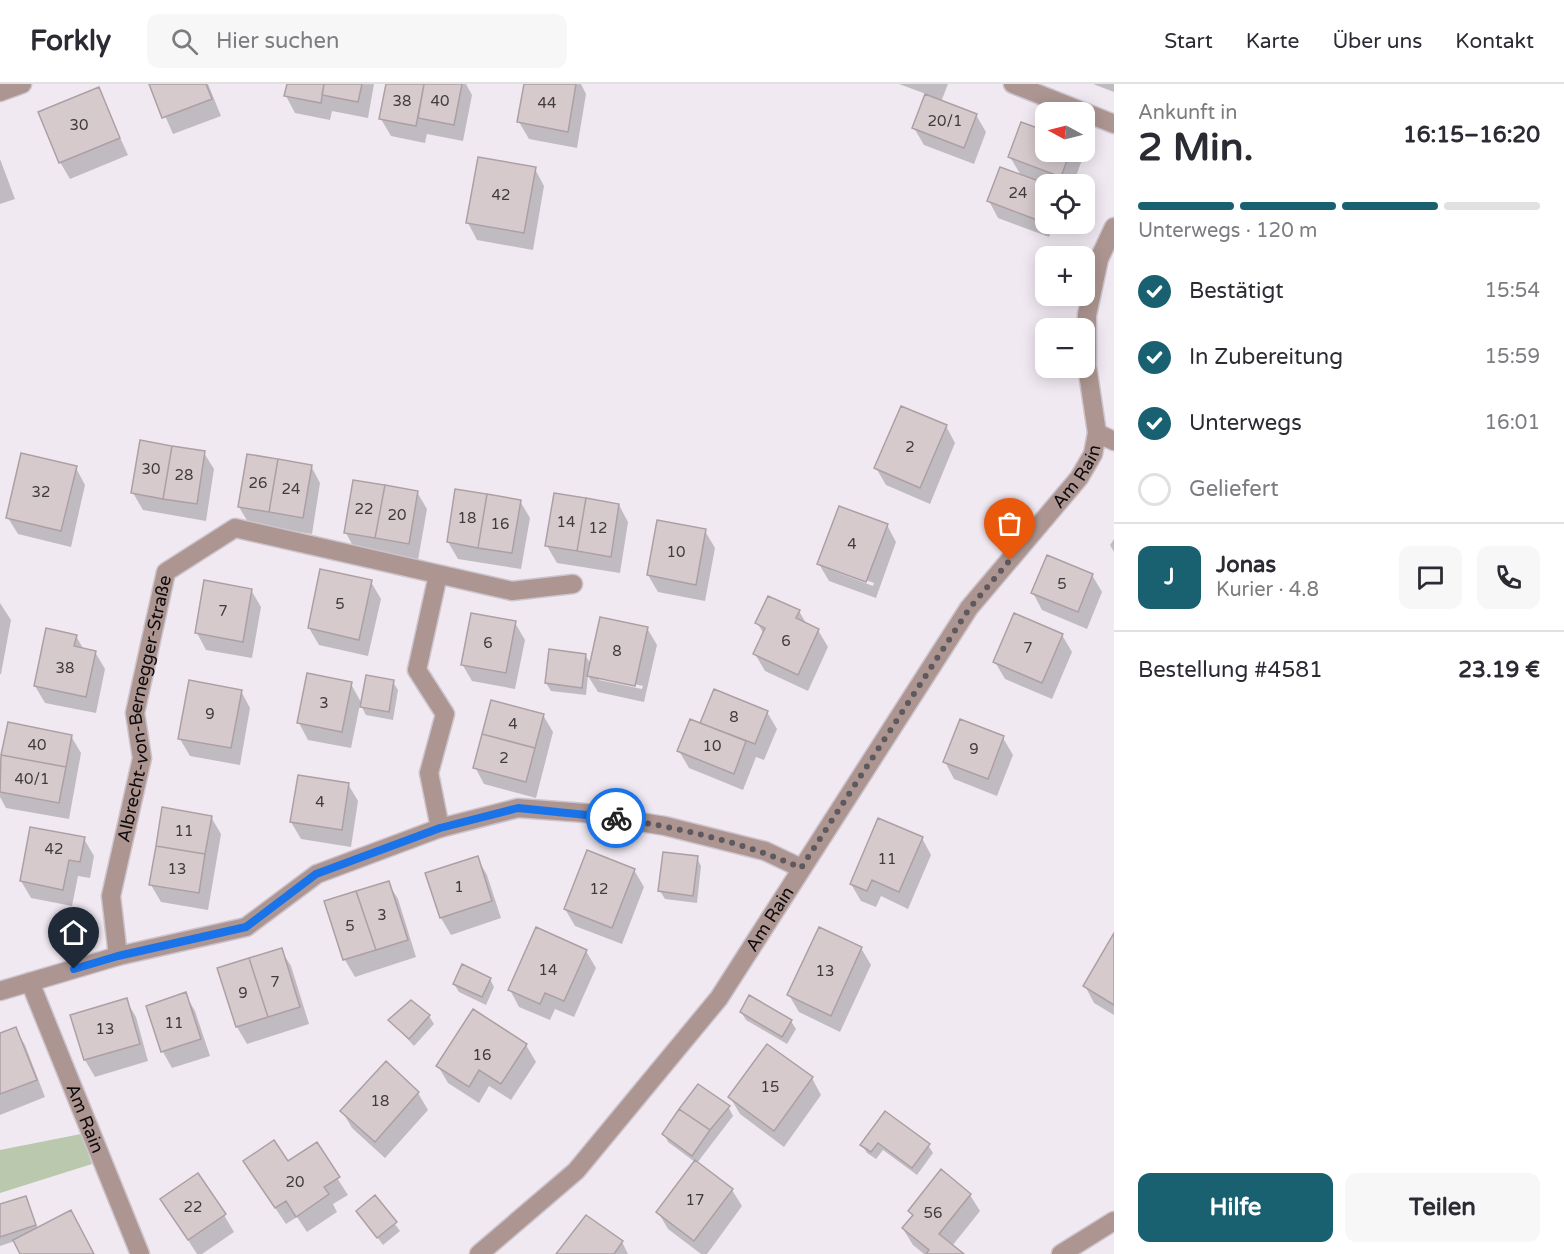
<!DOCTYPE html>
<html lang="de">
<meta charset="utf-8">
<style>
body{margin:0;font-family:"Varela Round",sans-serif;background:#f7f7f7;color:#2b2b33;height:100vh;display:flex;flex-direction:column;font-size:22px;white-space:nowrap}
*{box-sizing:border-box;margin:0}
p{font-size:20px;color:#7c7c81}
.icon{flex:none;width:33px;height:33px;fill:none;stroke:currentColor;stroke-width:2;stroke-linecap:round;stroke-linejoin:round}
.map{position:relative;flex:1;overflow:hidden}
.panel{display:flex;flex-direction:column;background:#fff;width:450px}
.panel>*{flex:none}
.needle{width:39px;rotate:277deg}
.controls{position:absolute;left:1035px;top:18px;display:grid;gap:12px}
.controls a{display:grid;place-items:center;width:60px;height:60px;border-radius:12px;background:#fff;box-shadow:0 3px 15px #0003;font-size:30px}
.pin{position:absolute;display:grid;place-items:center;width:51px;height:51px;color:#fff;margin:-62px -26px;border-radius:50% 50% 50% 0;rotate:-45deg;box-shadow:0 0 6px #0007}
.pin .icon{rotate:45deg}
.courier{position:absolute;display:grid;place-items:center;width:60px;height:60px;margin:-30px;border:4px solid #1a73e8;border-radius:50%;background:#fff;color:#222;box-shadow:0 2px 8px #0007}
.summary em{font-style:normal;font-weight:800}
.summary div{display:flex;flex-direction:column-reverse}
.summary{display:flex;align-items:center;justify-content:space-between;height:102px;padding:0 24px}
h1{font-size:39px;font-weight:800;line-height:45px}
.bar{display:grid;grid-template-columns:repeat(4,1fr);gap:9px 6px;align-content:center;height:72px;padding:0 24px}
.bar i{height:8px;border-radius:4px;background:#e1e1e2}
.bar .on{background:#196171}
.bar p{grid-column:span 4}
.line{display:flex;align-items:center;gap:15px;padding:0 24px;border-top:2px solid #e1e1e2}
.line div{flex:1}
.round{display:grid;place-items:center;flex:none;width:63px;height:63px;border-radius:12px;background:#f7f7f7}
ol{padding:0 24px;list-style:none}
li{display:flex;align-items:center;gap:18px;height:66px}
li p{margin-inline-start:auto}
li .icon{padding:6px;border-radius:50%;background:#196171;color:#fff;stroke-width:4}
li:last-child{color:#7c7c81}
li i{width:33px;height:33px;border:3px solid #e1e1e2;border-radius:50%}
.cta{display:flex;gap:12px;margin-top:auto;padding:12px 24px}
.cta a{flex:1;height:69px;border-radius:12px;background:#196171;color:#fff;font-size:24px;font-weight:800;line-height:69px;text-align:center}
.cta a+a{background:#f7f7f7;color:#2b2b33}
header{display:flex;align-items:center;gap:36px;box-sizing:border-box;height:84px;padding:0 30px;background:#fff;border-bottom:2px solid #e1e1e2}
header strong{font-size:28px}
nav{display:flex;gap:33px;margin-inline-start:auto;font-size:21px}
.search{width:420px;height:54px;background:#f7f7f7;display:flex;align-items:center;gap:15px;box-sizing:border-box;padding:0 21px;border-radius:12px;color:#7c7c81;font-size:22px}
main{display:flex;flex:1;min-height:0}
.map>svg:first-child{display:block}
</style>
<header>
<strong>Forkly</strong>
<div class="search"><svg class="icon" aria-label="search" viewBox="0 0 24 24"><circle cx="10" cy="10" r="6"/><path d="M15 15l6 6"/></svg>Hier suchen</div>
<nav><a>Start</a><a>Karte</a><a>Über uns</a><a>Kontakt</a></nav>
</header>
<main>
<div class="map">
<svg width="1114" height="1170" viewBox="0 0 1114 1170">
<rect width="100%" height="100%" fill="#f1e9f2"/>
<path fill="#bac8ad" d="M81 1050 92 1080 0 1109V1066Z"/>
<path fill="#0003" fill-rule="evenodd" d="M151 0H208L221 32 173 50Z
M288 0H374L368 34 332 27 330 36 295 29 286 12Z
M388 0H466L472 11 463 57 427 50 425 59 391 52 381 35Z
M526 0H581L586 10 577 64 529 55 519 38Z
M899 0H948L941 18 976 31 986 48 974 80 924 61 914 44 926 10Z
M1093 0H1114V8Z
M98 5 128 71 70 95 60 78Z
M1046 68H1077L1082 76 1073 100H1046V140H1054L1049 153 998 134 989 117 1022 93 1010 73Z
M0 75 15 115 0 120Z
M535 85 544 102 533 166 477 156 468 139Z
M946 342 955 359 930 420 886 401 876 384Z
M204 369 214 385 206 437 143 426 133 409Z
M311 382 320 399 312 450 249 440 239 423Z
M76 384 85 401 71 463 18 450 8 434Z
M417 408 427 425 418 476 355 466 346 449Z
M520 417 530 434 521 485 458 475 448 458Z
M619 421 628 438 620 489 557 479 547 462Z
M887 441 896 458 876 514 829 497 819 480ZM831 483 874 499 873 502 831 486Z
M705 447 715 464 705 517 658 508 648 491Z
M1114 455V468L1110 461Z
M1092 491 1102 508 1087 545 1042 526 1033 509Z
M371 498 381 515 368 572 319 561 309 544Z
M251 506 261 523 252 574 206 566 197 549Z
M0 519 11 536 1 590H0Z
M799 527 807 541 818 546 828 563 808 607 765 587 755 570 764 550 757 539Z
M515 539 525 556 515 605 472 597 462 580Z
M647 544 657 561 644 618 598 608 588 592 586 611 551 607 546 599 585 571 591 580ZM599 593 643 602 642 605 599 596Z
M1062 551 1072 568 1052 615 1005 595 995 578Z
M76 552 84 566 95 568 105 585 96 629 45 619 35 602Z
M393 598 398 606 393 636 366 631 360 620 351 664 308 656 299 639 351 600 362 620Z
M241 607 250 624 240 681 190 672 180 655Z
M767 628 777 645 764 676 756 673 743 706 689 684 679 667 701 641Z
M543 631 553 648 536 714 484 700 475 683Z
M961 637 1003 654 1013 671 997 712 954 695 945 678Z
M9 640 71 652 81 669 69 735 6 724 0 713V688Z
M348 700 358 717 351 763 301 755 291 738Z
M211 733 221 750 208 826 161 818 151 801Z
M922 754 931 771 908 825 881 812 876 823 861 817 851 800Z
M84 755 94 772 90 794 78 792 72 822 31 814 21 797Z
M477 774 487 791 501 834 451 851 441 834 427 790Z
M697 774 701 782 697 819 665 815 660 807Z
M634 786 644 803 622 860 575 842 565 825Z
M388 799 398 815 416 873 355 893 345 876 326 818Z
M1114 852V931L1094 919 1085 902Z
M861 864 871 881 840 948 799 928 789 911Z
M281 866 291 882 309 940 247 960 237 943 219 885Z
M586 867 596 884 574 933 555 925 550 936 519 923 510 906Z
M490 895 494 903 486 921 459 908 454 900Z
M185 910 195 927 210 972 172 984 163 968 148 923Z
M126 916 136 933 148 977 95 993 85 976 72 932Z
M411 918 429 932 434 940 414 962 390 936Z
M741 928 791 937 796 945 787 960 746 936Z
M15 945 25 961 45 1013 0 1031V950Z
M526 961 536 978 511 1016 489 1002 479 1019 448 999 438 982Z
M812 994 821 1011 784 1063 740 1030 730 1013Z
M418 1009 428 1026 385 1074 352 1044 342 1027Z
M729 1024 733 1032 697 1079 732 1106 742 1122 707 1170H701L668 1145 658 1128 695 1078 668 1058 664 1050Z
M885 1029 928 1061 933 1069 917 1091 883 1066 876 1075 867 1069 862 1061Z
M316 1061 348 1111 333 1120 337 1128 307 1148 297 1133 286 1140 255 1094 288 1079Z
M970 1111 980 1127 952 1162 962 1170H924L913 1161 903 1145 913 1133 909 1127Z
M25 1113 38 1145 93 1170H22L15 1157 0 1162V1122Z
M375 1113 400 1147 383 1161 358 1127Z
M162 1116 224 1131 234 1148 202 1170H197Z
M622 1158 628 1170H557Z"/>
<path fill="#d6cacd" stroke="#aca0a4" stroke-width="1.5" d="M149 0H206L212 15 162 34Z
M287 0H324L321 19 284 12Z
M324 0H362L358 18 322 11Z
M386 0H424L416 42 379 35Z
M424 0H462L454 41 418 34Z
M524 0H576L568 48 517 38Z
M99 3 120 54 59 79 38 28Z
M925 10 977 30 964 64 912 44Z
M1021 38 1046 47V68H1070L1061 93 1008 73Z
M478 73 536 83 524 149 466 139Z
M1000 83 1047 100 1046 122 1040 137 987 117Z
M901 322 947 341 920 404 874 384Z
M140 356 172 362 163 415 131 409Z
M172 362 205 367 197 420 163 415Z
M21 369 77 382 61 447 6 434Z
M247 370 278 375 269 428 238 423Z
M278 375 312 381 303 434 269 428Z
M353 396 385 401 375 454 344 449Z
M385 401 418 407 409 460 375 454Z
M455 405 487 410 478 464 447 458Z
M554 409 586 414 577 467 545 462Z
M487 410 521 416 512 469 478 464Z
M586 414 619 420 611 473 577 467Z
M839 422 888 440 866 498 817 480Z
M657 436 706 445 696 501 647 491Z
M1047 471 1093 490 1078 528 1031 509Z
M320 485 372 496 359 556 308 544Z
M204 496 252 505 243 558 195 549Z
M768 512 800 526 796 534 819 545 798 591 753 570 765 544 755 539Z
M471 529 516 537 506 589 461 581Z
M1014 529 1063 550 1042 599 993 578Z
M600 533 648 543 635 602 587 592Z
M46 544 77 551 74 562 96 567 86 613 34 602Z
M549 565 586 570 582 604 545 599Z
M307 589 352 598 342 648 297 639Z
M366 591 394 596 389 628 360 623Z
M189 596 242 606 231 664 178 655Z
M714 605 768 627 755 660 700 639Z
M491 616 544 630 535 664 482 650Z
M690 635 746 657 734 690 677 667Z
M960 635 1004 652 988 695 943 678Z
M8 638 72 651 66 683 1 671Z
M482 650 535 664 526 698 473 684Z
M1 671 66 683 59 719 0 708Z
M298 691 349 699 342 746 290 738Z
M162 723 212 732 205 770 156 762Z
M878 734 923 753 899 808 872 796 867 807 850 800Z
M30 743 85 753 80 778 69 776 63 806 20 797Z
M156 762 205 770 199 809 149 801Z
M587 766 635 785 612 844 564 825Z
M663 768 698 772 693 812 658 807Z
M478 772 492 817 440 834 425 789Z
M389 797 408 856 376 866 356 807Z
M356 807 376 866 343 876 324 817Z
M536 843 587 866 564 917 545 909 540 920 508 906Z
M819 843 862 863 831 932 787 911Z
M1114 849V921L1083 902Z
M282 864 300 923 268 933 249 874Z
M249 874 268 933 236 943 217 884Z
M462 880 491 894 482 913 453 900Z
M186 908 201 955 161 968 146 922Z
M749 911 792 936 782 953 740 928Z
M127 914 140 960 84 976 70 931Z
M411 916 430 931 409 955 388 936Z
M473 925 527 960 501 1000 479 986 469 1003 436 982Z
M16 943 37 996 0 1010V949Z
M767 960 813 993 774 1047 728 1013Z
M386 977 419 1008 375 1058 340 1027Z
M698 1000 730 1022 710 1046 679 1025Z
M679 1025 710 1046 692 1072 662 1050Z
M885 1027 930 1060 912 1084 878 1059 871 1068 860 1061Z
M274 1056 288 1077 317 1058 340 1093 324 1103 329 1110 296 1133 286 1117 275 1124 243 1077Z
M695 1076 733 1105 694 1157 656 1128Z
M941 1085 971 1110 939 1150 964 1170H926L929 1166 902 1144 913 1131 908 1127Z
M198 1089 226 1130 188 1156 160 1115Z
M375 1111 397 1138 377 1154 356 1127Z
M26 1112 36 1141 0 1153V1120Z
M71 1126 94 1170H20L13 1156Z
M586 1131 623 1157 614 1170H556Z"/>
<g fill="none" stroke-linecap="round" stroke-linejoin="round">
<defs>
<g id="minor">
<path d="M1013 0 1114 40"/>
<path d="M0 8 22 0"/>
<path d="M1097 349 1114 357"/>
<path d="M438 491 417 586 445 630 429 689 440 744"/>
<path id="s1" d="M118 872 111 812 142 674 135 629 166 488 235 444 512 507 573 500"/>
<path id="s2" d="M30 898 140 1170"/>
<path d="M0 907 118 872 246 843 317 790 440 744 518 724 585 729 665 742 765 767 801 784"/>
<path id="s3" d="M479 1170 576 1087 719 914 969 524 1079 394 1093 370 1097 349 1087 282V231L1099 175 1114 143"/>
<path d="M1061 1170 1114 1137"/>
</g>
</defs>
<use href="#minor" stroke="#cdc5ce" stroke-width="21"/>
<use href="#minor" stroke="#ad9691" stroke-width="18"/>
</g>
<g fill="none" stroke-linecap="round" stroke-linejoin="round">
<path stroke="#5d595e" stroke-width="6" stroke-dasharray="0 10.8" d="M616 734C680 744 743 758 801 784L969 525 1010 476"/>
<path stroke="#1a73e8" stroke-width="8" d="M74 885 118 872 246 843 316 790 440 744 518 724 616 734"/>
</g>
<g text-anchor="middle" dominant-baseline="central" stroke-width="6" stroke-linejoin="round" paint-order="stroke">
<g font-size="15" fill="#403b3e">
<text x="402" y="17">38</text>
<text x="440" y="17">40</text>
<text x="547" y="19">44</text>
<text x="945" y="37">20/1</text>
<text x="79" y="41">30</text>
<text x="1018" y="109">24</text>
<text x="501" y="111">42</text>
<text x="910" y="363">2</text>
<text x="151" y="385">30</text>
<text x="184" y="391">28</text>
<text x="258" y="399">26</text>
<text x="291" y="405">24</text>
<text x="41" y="408">32</text>
<text x="364" y="425">22</text>
<text x="397" y="431">20</text>
<text x="467" y="434">18</text>
<text x="566" y="438">14</text>
<text x="500" y="440">16</text>
<text x="598" y="444">12</text>
<text x="852" y="460">4</text>
<text x="676" y="468">10</text>
<text x="1062" y="500">5</text>
<text x="340" y="520">5</text>
<text x="223" y="527">7</text>
<text x="786" y="557">6</text>
<text x="488" y="559">6</text>
<text x="1028" y="564">7</text>
<text x="617" y="567">8</text>
<text x="65" y="584">38</text>
<text x="324" y="619">3</text>
<text x="210" y="630">9</text>
<text x="734" y="633">8</text>
<text x="513" y="640">4</text>
<text x="37" y="661">40</text>
<text x="712" y="662">10</text>
<text x="974" y="665">9</text>
<text x="504" y="674">2</text>
<text x="32" y="695">40/1</text>
<text x="320" y="718">4</text>
<text x="184" y="747">11</text>
<text x="54" y="765">42</text>
<text x="887" y="775">11</text>
<text x="177" y="785">13</text>
<text x="459" y="803">1</text>
<text x="599" y="805">12</text>
<text x="382" y="831">3</text>
<text x="350" y="842">5</text>
<text x="548" y="886">14</text>
<text x="825" y="887">13</text>
<text x="275" y="898">7</text>
<text x="243" y="909">9</text>
<text x="174" y="939">11</text>
<text x="105" y="945">13</text>
<text x="482" y="971">16</text>
<text x="770" y="1003">15</text>
<text x="380" y="1017">18</text>
<text x="295" y="1098">20</text>
<text x="695" y="1116">17</text>
<text x="193" y="1123">22</text>
<text x="933" y="1129">56</text>
</g>
<g font-size="18" fill="#0e0b0e" stroke="#fff">
<text stroke="none"><textPath href="#s3" startOffset="986">Am Rain</textPath></text>
<text stroke="none"><textPath href="#s1" startOffset="252">Albrecht-von-Bernegger-Straße</textPath></text>
<text stroke="none"><textPath href="#s3" startOffset="446">Am Rain</textPath></text>
<text stroke="none"><textPath href="#s2" startOffset="147">Am Rain</textPath></text>
</g>
</g>
</svg>
<div class="controls">
<a><svg class="needle" viewBox="-14 -14 28 28"><path d="M0-13l5 13h-10z" fill="#e53935"/><path d="M0 13l5-13h-10z" fill="#7c7c81"/></svg></a>
<a><svg class="icon" aria-label="locate" viewBox="0 0 24 24"><circle cx="12" cy="12" r="6"/><path d="M12 2v4M12 18v4M2 12h4M18 12h4"/></svg></a>
<a>+</a>
<a>−</a>
</div>
<div class="pin" style="left:1010px;top:476px;background:#ea580c"><svg class="icon" aria-label="bag" viewBox="0 0 24 24"><path d="M5 8h14l-1 12H6zM9 8a3 3 0 0 1 6 0"/></svg></div>
<div class="pin" style="left:74px;top:885px;background:#1f2937"><svg class="icon" aria-label="home" viewBox="0 0 24 24"><path d="M3 11l9-7 9 7M6 9v11h12V9"/></svg></div>
<div class="courier" style="left:616px;top:734px"><svg class="icon" aria-label="bike" viewBox="0 0 24 24"><circle cx="6" cy="16" r="4"/><circle cx="18" cy="16" r="4"/><path d="M6 16l4-8h5l3 8M10 8l3 8H6M13 5h3"/></svg></div>
</div>
<section class="panel">
<div class="summary"><div><h1>2 Min.</h1><p>Ankunft in</p></div><em>16:15–16:20</em></div>
<div class="bar"><i class="on"></i><i class="on"></i><i class="on"></i><i></i><p>Unterwegs · 120 m</p></div>
<ol>
<li><svg class="icon" aria-label="check" viewBox="0 0 24 24"><path d="M5 12l5 5 9-10"/></svg>Bestätigt<p>15:54</p></li>
<li><svg class="icon" aria-label="check" viewBox="0 0 24 24"><path d="M5 12l5 5 9-10"/></svg>In Zubereitung<p>15:59</p></li>
<li><svg class="icon" aria-label="check" viewBox="0 0 24 24"><path d="M5 12l5 5 9-10"/></svg>Unterwegs<p>16:01</p></li>
<li><i></i>Geliefert</li>
</ol>
<div class="line" style="height:108px"><b class="round" style="background:#196171;color:#fff">J</b><div><b>Jonas</b><p>Kurier · 4.8</p></div><a class="round"><svg class="icon" aria-label="chat" viewBox="0 0 24 24"><path d="M4 5h16v11H9l-5 4z"/></svg></a><a class="round"><svg class="icon" aria-label="phone" viewBox="0 0 24 24"><path d="M5 4h4l2 5-3 2q2 4 5 5l2-3 5 2v4C11 20 4 13 5 4z"/></svg></a></div>
<div class="line" style="height:78px"><div>Bestellung #4581</div><b>23.19 €</b></div>
<div class="cta"><a>Hilfe</a><a>Teilen</a></div>
</section>
</main>
